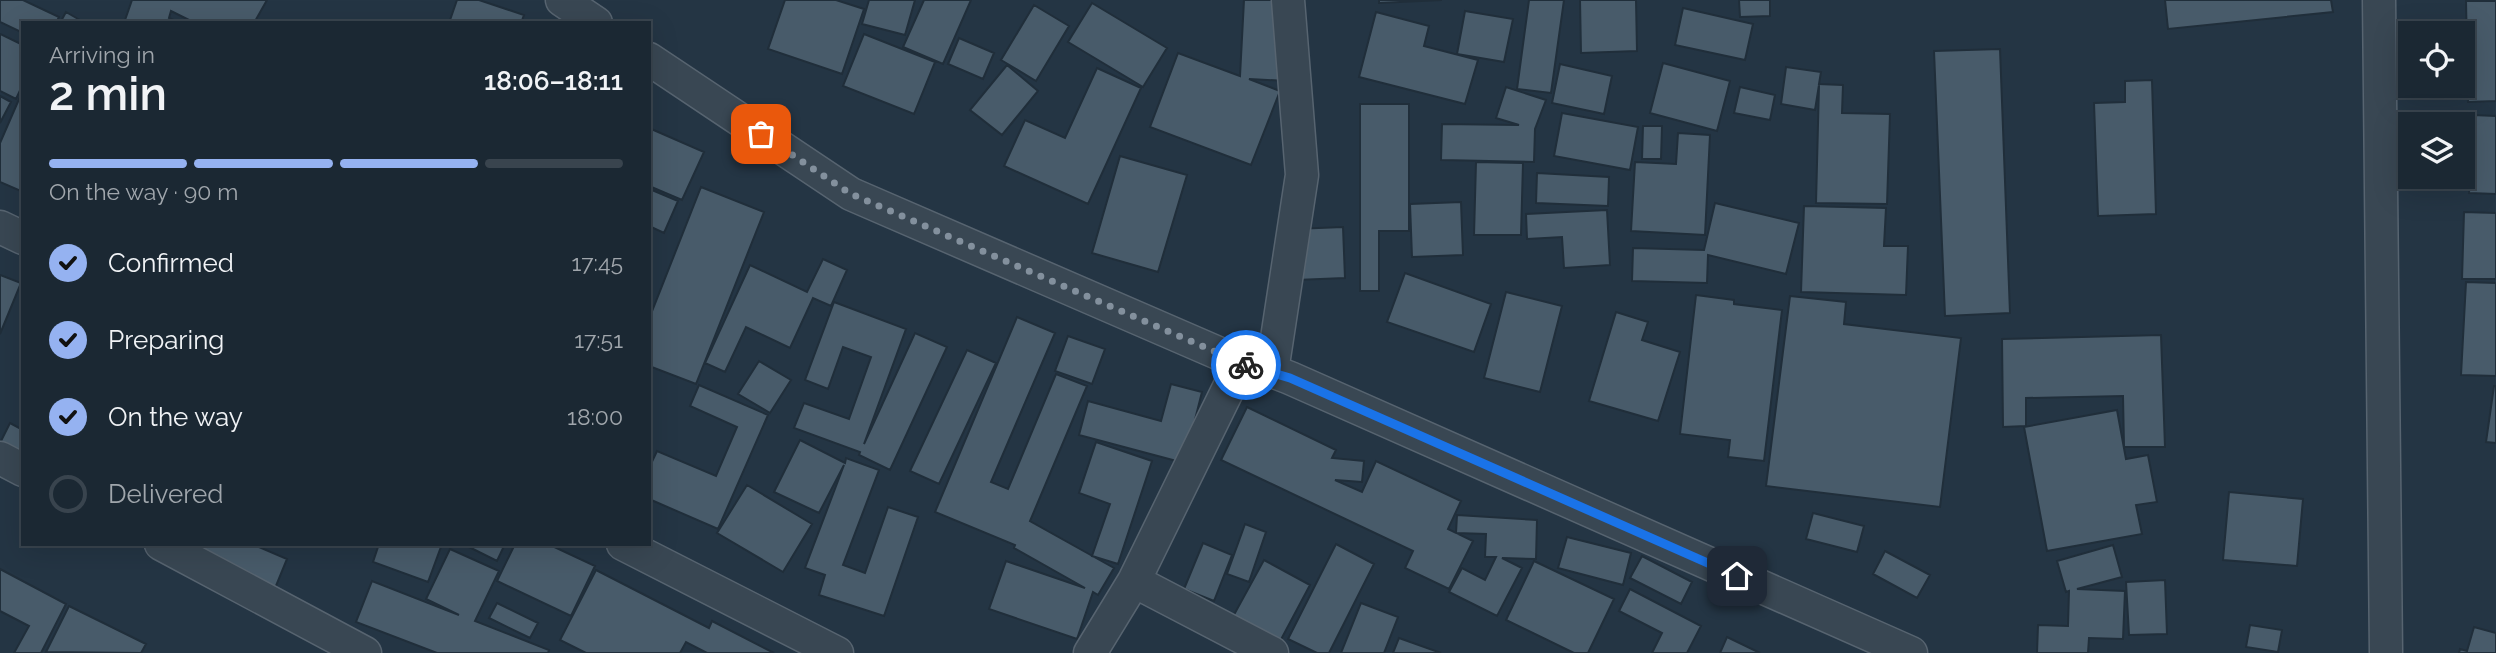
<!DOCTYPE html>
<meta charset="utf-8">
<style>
body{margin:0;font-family:Raleway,sans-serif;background:#24303b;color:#f1f3f6;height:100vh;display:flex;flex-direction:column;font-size:26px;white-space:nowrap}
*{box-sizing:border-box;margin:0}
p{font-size:23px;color:#a0a6ac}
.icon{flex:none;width:38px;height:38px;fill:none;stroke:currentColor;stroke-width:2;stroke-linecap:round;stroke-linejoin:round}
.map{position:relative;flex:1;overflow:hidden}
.side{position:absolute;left:21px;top:21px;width:630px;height:525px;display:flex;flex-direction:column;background:#1b2833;border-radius:0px;box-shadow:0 7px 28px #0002,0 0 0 2px #39444e}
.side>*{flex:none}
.buttons{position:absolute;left:2398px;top:21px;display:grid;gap:14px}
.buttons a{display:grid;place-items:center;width:77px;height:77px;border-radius:0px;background:#1b2833;box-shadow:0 7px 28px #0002,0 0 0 2px #39444e;font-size:35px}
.pin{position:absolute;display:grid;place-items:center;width:60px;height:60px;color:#fff;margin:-30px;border-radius:14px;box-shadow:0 4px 10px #0006}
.courier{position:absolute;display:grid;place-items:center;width:70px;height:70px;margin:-35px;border:5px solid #1a73e8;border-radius:50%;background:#fff;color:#222;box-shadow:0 2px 9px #0007}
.headline em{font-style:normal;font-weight:600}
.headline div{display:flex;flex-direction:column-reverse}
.headline{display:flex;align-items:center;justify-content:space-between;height:119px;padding:0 28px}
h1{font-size:46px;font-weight:600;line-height:52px}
.bar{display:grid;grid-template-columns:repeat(4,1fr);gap:10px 7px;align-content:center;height:84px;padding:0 28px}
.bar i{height:9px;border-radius:5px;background:#39444e}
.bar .current{background:#95b2f1}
.bar p{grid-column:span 4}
ol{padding:0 28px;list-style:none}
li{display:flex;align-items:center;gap:21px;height:77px}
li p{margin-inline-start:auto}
li .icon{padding:7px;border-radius:50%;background:#95b2f1;color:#111;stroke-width:4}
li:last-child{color:#a0a6ac}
li i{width:38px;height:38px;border:4px solid #39444e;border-radius:50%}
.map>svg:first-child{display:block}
</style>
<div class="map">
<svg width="2496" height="653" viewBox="0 0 2496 653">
<rect width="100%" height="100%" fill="#243544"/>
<path fill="#485b6a" stroke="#202e3a" stroke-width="2" d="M0 0H23L59 17 56 23H23V33L0 22Z
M132 0H267L254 23H195L171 11 169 18 180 23H124Z
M457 0H479L524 15 521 23H449Z
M785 0H836L864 9 842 74 768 49Z
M869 0H915L905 35 862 24Z
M924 0H971L943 64 903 47Z
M1244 0H1290L1287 81 1249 79 1280 91 1251 165 1150 127 1178 53 1240 76Z
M1379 0H1442L1379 3Z
M1529 0H1564L1551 93 1517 89Z
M1580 0H1636L1637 51 1581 53Z
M1739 0H1770V16L1740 17Z
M2165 0H2331L2333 12 2168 29Z
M2466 1H2496V101L2468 102Z
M1092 3 1167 48 1143 87 1068 42Z
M1034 5 1069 26 1036 81 1001 60Z
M1683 8 1753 24 1745 60 1675 45Z
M1465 11 1513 19 1504 62 1457 54Z
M66 12 85 23H60Z
M1376 12 1429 26 1424 46 1478 60 1465 104 1359 77Z
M0 34 23 45V84L16 99 0 91Z
M864 34 935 62 914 114 843 86Z
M959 38 994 53 983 79 948 64Z
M2000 49 2010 313 1945 316 1934 51Z
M1663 63 1730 81 1717 131 1650 113Z
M1560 64 1612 76 1604 114 1552 103Z
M1007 65 1038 91 1002 135 970 110Z
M1786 67 1821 72 1819 84 1843 85 1842 113 1890 114 1887 204 1816 203 1819 85 1815 110 1781 104Z
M1097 68 1141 88 1088 204 1004 166 1025 120 1065 138Z
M2152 80 2156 214 2098 216 2094 103 2125 102V81Z
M1506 87 1546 100 1535 129 1534 162 1441 160 1442 124 1519 125 1496 118Z
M1740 87 1775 95 1770 120 1734 113Z
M23 90V192L0 182V143Z
M0 96 11 102 0 123Z
M1360 104H1409V231H1379V291H1360Z
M1562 113 1638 127 1630 170 1554 156Z
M2473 115 2496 116V194L2469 193Z
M1643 126H1662L1661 159H1642Z
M649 128 704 152 682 200 649 186Z
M1678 133 1710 135 1705 235 1631 231 1635 162 1676 164Z
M1120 156 1187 175 1158 272 1092 253Z
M1476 162 1523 163 1521 235H1474Z
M1537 173 1609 177 1608 206 1536 203Z
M701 187 764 212 696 384 649 366V319Z
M652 190 678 201 664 233 649 226V197Z
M1461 202 1463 255 1412 257 1410 204Z
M1715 203 1799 223 1786 274 1708 255 1707 283 1632 281 1633 248 1704 250Z
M1804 206 1886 208 1884 246H1908L1906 295 1801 292Z
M1607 210 1610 265 1564 268 1562 237 1527 239 1526 214Z
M2464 212 2496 213V279H2462Z
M1343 227 1345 278 1296 280 1294 229Z
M823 259 847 270 831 306 813 298 790 348 746 327 725 372 705 363 750 265 807 292Z
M1405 273 1491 304 1474 352 1387 322Z
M0 275 21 283 0 334Z
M2466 282 2496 283V376L2461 375Z
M1506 292 1562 306 1540 392 1484 378Z
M1696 295 1734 300V304L1782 310 1764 461 1728 457 1730 440 1680 434Z
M1790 296 1846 302 1844 324 1961 338 1940 507 1766 486Z
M834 302 906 329 864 444 915 333 947 347 890 470 859 455 860 452 794 428 804 403 849 419 871 357 843 347 828 389 805 380Z
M1616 312 1648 322 1642 340 1680 352 1658 421 1589 401Z
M1017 317 1055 333 991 482 1008 489 1056 374 1087 386 1030 521 1114 568 1098 595 1093 592 1077 639 989 609 1006 561 1085 588 1014 548 1015 545 935 512Z
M2161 335 2165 447H2124L2123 396 2026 398V426L2003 427 2002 339Z
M1068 336 1105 349 1092 384 1055 371Z
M967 350 996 363 939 484 910 471Z
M759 361 791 380 770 413 738 394Z
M1171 384 1202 392 1184 463 1079 435 1088 401 1161 421Z
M699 385 768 415 718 529 649 499V468L657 451 716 476 737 427 690 406Z
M2494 386H2496V443L2486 442Z
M1247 407 1336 450 1332 458 1364 461 1362 482 1335 480 1362 492 1376 461 1461 501 1448 529 1473 541 1449 589 1405 568 1413 551 1221 460Z
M2117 410 2126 459 2148 455 2157 502 2136 505 2142 534 2047 551 2024 427Z
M10 423 23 430V482L0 443Z
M800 440 845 463 846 458 879 470 843 565 865 573 888 507 918 517 884 616 819 595 825 575 805 568 844 465 819 513 774 492Z
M1096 442 1152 461 1118 564 1092 556 1110 504 1079 493Z
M747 485 812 524 783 572 717 533Z
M2229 492 2303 499 2297 566 2223 560Z
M1813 513 1864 526 1857 552 1806 539Z
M1457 515 1537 520 1536 559 1502 558 1522 568 1497 616 1449 592 1462 568 1485 580 1496 557H1485L1486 534 1456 533Z
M1245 524 1266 532 1249 582 1227 574Z
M1567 537 1631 553 1623 585 1558 568Z
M1203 543 1232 555 1214 601 1184 589Z
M200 544H252L287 559 269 603 190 572Z
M379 544H442L428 582 373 562Z
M463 544H505L497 561Z
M515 544H548L595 566 571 616 497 581Z
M1336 544 1374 564 1329 653H1317L1288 639Z
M2113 545 2122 577 2077 589 2125 591 2123 639 2089 638 2088 653H2037L2038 625 2068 626 2069 591 2066 592 2057 561Z
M450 549 499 571 475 621 549 650 548 653H437L356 622 372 581 459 615 426 599Z
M1885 551 1930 575 1917 598 1873 574Z
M1642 556 1692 582 1681 604 1630 578Z
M1264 560 1310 585 1277 647 1230 622Z
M1534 561 1614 599 1588 653H1574L1506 620Z
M0 569 66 604 41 653H14L29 626 0 611Z
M596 570 709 628 712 621 774 653H707L686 642 680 653H586L560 640Z
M2165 580 2167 634 2129 635 2126 582Z
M1630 589 1701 626 1687 653H1652L1662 633 1619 611Z
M497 603 538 623 530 638 489 618Z
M1361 603 1398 617 1384 653H1341Z
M69 606 146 644 141 653 46 652Z
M2250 625 2282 630 2278 652 2246 647Z
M2474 627 2496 633V653H2459L2460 649 2467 651Z
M1727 637 1760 653H1720Z
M1399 638 1441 653H1393Z"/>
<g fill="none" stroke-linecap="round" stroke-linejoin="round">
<defs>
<path id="street" d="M562 0 596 23
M2379 0 2386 653
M649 59 851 194 1241 363 1272 371 1290 378 1911 653
M0 227 23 238
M1272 371 1302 175 1288 0
M0 458 23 470
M161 544 365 653
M623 544 837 653
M1134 581 1272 653
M1090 653 1134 581 1241 363"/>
</defs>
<use href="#street" stroke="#576470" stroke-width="35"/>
<use href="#street" stroke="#394753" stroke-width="32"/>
</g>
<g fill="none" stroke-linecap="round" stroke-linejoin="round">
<path stroke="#83909d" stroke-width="7" stroke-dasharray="0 12.6" d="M761 134 851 194 1246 365"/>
<path stroke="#1a73e8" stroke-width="9" d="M1246 365 1290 378 1737 576"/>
</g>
</svg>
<div class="buttons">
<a><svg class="icon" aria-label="locate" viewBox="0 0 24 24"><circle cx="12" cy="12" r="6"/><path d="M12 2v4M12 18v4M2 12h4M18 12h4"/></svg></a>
<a><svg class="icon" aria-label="layers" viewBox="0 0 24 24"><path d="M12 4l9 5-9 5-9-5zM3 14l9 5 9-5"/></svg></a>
</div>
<div class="pin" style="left:761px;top:134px;background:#ea580c"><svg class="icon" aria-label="bag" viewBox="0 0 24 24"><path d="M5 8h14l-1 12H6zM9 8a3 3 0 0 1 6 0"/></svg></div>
<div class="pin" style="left:1737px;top:576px;background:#1f2937"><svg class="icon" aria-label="home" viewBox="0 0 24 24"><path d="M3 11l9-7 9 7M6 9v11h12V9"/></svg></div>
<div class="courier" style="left:1246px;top:365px"><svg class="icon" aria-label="bike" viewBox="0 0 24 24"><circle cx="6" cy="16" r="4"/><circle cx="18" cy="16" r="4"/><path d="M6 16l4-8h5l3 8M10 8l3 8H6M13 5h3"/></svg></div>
<section class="side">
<div class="headline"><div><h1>2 min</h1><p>Arriving in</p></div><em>18:06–18:11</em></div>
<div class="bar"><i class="current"></i><i class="current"></i><i class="current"></i><i></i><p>On the way · 90 m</p></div>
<ol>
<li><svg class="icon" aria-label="check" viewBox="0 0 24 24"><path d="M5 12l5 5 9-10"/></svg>Confirmed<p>17:45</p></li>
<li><svg class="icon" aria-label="check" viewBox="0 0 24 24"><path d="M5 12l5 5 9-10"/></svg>Preparing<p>17:51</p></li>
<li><svg class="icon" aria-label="check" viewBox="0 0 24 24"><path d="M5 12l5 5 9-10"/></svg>On the way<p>18:00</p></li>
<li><i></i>Delivered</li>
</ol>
</section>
</div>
